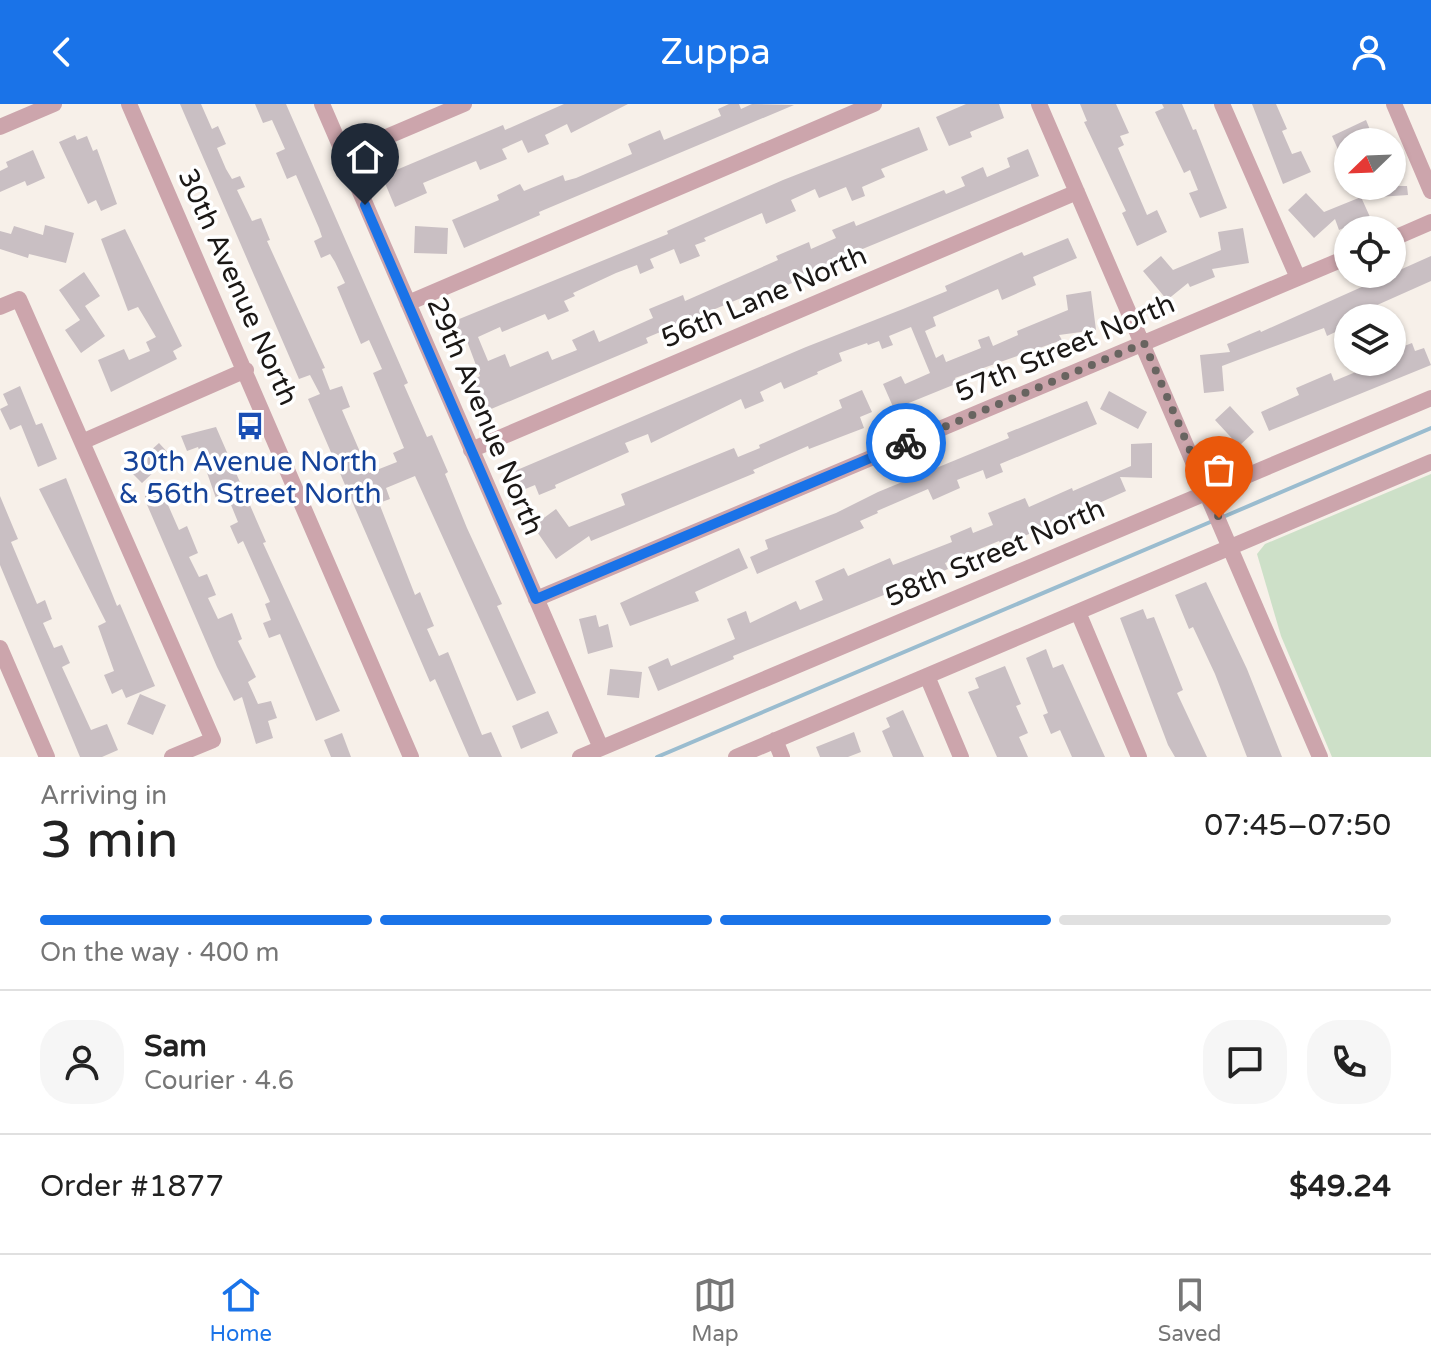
<!DOCTYPE html>
<meta charset="utf-8">
<style>
body{margin:0;font-family:"Varela Round",sans-serif;background:#f6f6f6;color:#222;height:100vh;display:flex;flex-direction:column;font-size:30px;white-space:nowrap}
*{box-sizing:border-box;margin:0}
p{font-size:26px;color:#767676}
.icon{flex:none;width:44px;height:44px;fill:none;stroke:currentColor;stroke-width:2;stroke-linecap:round;stroke-linejoin:round}
.map{position:relative;height:653px;overflow:hidden}
.details{display:flex;flex-direction:column;background:#fff;flex:1}
.details>*{flex:none}
.needle{width:52px;rotate:247deg}
.tools{position:absolute;left:1334px;top:24px;display:grid;gap:16px}
.tools a{display:grid;place-items:center;width:72px;height:72px;border-radius:50%;background:#fff;box-shadow:0 2px 6px #0004;font-size:40px}
.pin{position:absolute;display:grid;place-items:center;width:68px;height:68px;color:#fff;margin:-82px -34px;border-radius:50% 50% 50% 0;rotate:-45deg;box-shadow:0 0 8px #0007}
.pin .icon{rotate:45deg}
.courier{position:absolute;display:grid;place-items:center;width:80px;height:80px;margin:-40px;border:6px solid #1a73e8;border-radius:50%;background:#fff;color:#222;box-shadow:0 2px 10px #0007}
.overview em{font-style:normal;font-weight:600}
.overview div{display:flex;flex-direction:column-reverse}
.overview{display:flex;align-items:center;justify-content:space-between;height:136px;padding:0 40px}
h1{font-size:52px;font-weight:600;line-height:60px}
.bar{display:grid;grid-template-columns:repeat(4,1fr);gap:12px 8px;align-content:center;height:96px;padding:0 40px}
.bar i{height:10px;border-radius:6px;background:#e0e0e0}
.bar .selected{background:#1a73e8}
.bar p{grid-column:span 4}
.line{display:flex;align-items:center;gap:20px;padding:0 40px;border-top:2px solid #e0e0e0}
.line div{flex:1}
.round{display:grid;place-items:center;flex:none;width:84px;height:84px;border-radius:32px;background:#f6f6f6}
header{display:flex;justify-content:space-between;align-items:center;height:104px;padding:0 40px;background:#1a73e8;color:#fff;font-size:36px;font-weight:600}
.menu{display:flex;justify-content:space-around;align-items:center;height:112px;border-top:2px solid #e0e0e0;background:#fff;font-size:22px;color:#767676}
.menu a{display:grid;justify-items:center;gap:4px}
.menu .selected{color:#1a73e8}
.map>svg:first-child{display:block}
</style>
<header><svg class="icon" aria-label="back" viewBox="0 0 24 24"><path d="M15 5l-7 7 7 7"/></svg>Zuppa<svg class="icon" aria-label="person" viewBox="0 0 24 24"><circle cx="12" cy="8" r="4"/><path d="M4 21q1-7 8-7t8 7"/></svg></header>
<div class="map">
<svg width="1431" height="653" viewBox="0 0 1431 653">
<rect width="100%" height="100%" fill="#f7f0e9"/>
<path fill="#cde0c8" d="M1431 370V653H1332L1281 532 1257 450 1265 440Z"/>
<g fill="none" stroke-linecap="round" stroke-linejoin="round">
<path stroke="#9abccf" stroke-width="4" d="M1223 413 1431 324
M657 653 1215 416"/>
</g>
<path fill="#c9bfc3" d="M180 0H201L212 25 218 22 226 40 217 44 226 65 232 75 240 72 245 83 237 86 252 117 261 114 270 136 267 137 325 264 322 265 330 286 342 282 350 303 342 306 369 369 397 358 393 349 404 344 373 269 382 265 369 236 361 240 337 183 345 179 335 158 330 150 321 154 314 137 322 133 319 124 296 71 287 75 276 49 285 45 272 16 263 19 255 0H286L408 279 404 281 427 333 432 331 448 368 445 370 467 424 502 500 497 502 536 589 517 597 415 372 386 384 390 395 379 399 415 491 420 488 434 522 427 525 439 552 448 548 482 631 491 628 502 653H469L435 575 430 578 308 295 320 290 310 271 299 275Z
M564 0H628L571 29 567 20 545 31 549 40 528 49 522 36 502 45 507 55 480 66 476 57 423 79 427 89 395 103 382 72 503 21 505 26Z
M729 0H739L741 5 752 0 794 1 539 108 540 111 464 144 452 116 499 96 497 91 520 80 524 87 563 71 565 77 576 74 632 50 628 40 660 26 664 36 721 12 718 5Z
M966 0H999L1004 14 970 28 972 33 949 42 936 13Z
M1080 0H1116L1129 29 1120 32 1124 41 1118 44 1147 111 1157 106 1167 128 1137 142 1122 109 1126 107 1084 18 1087 17Z
M1162 0H1182L1193 26 1196 25 1227 104 1200 114 1189 89 1198 86 1190 66 1184 69 1155 8 1164 4Z
M1252 0H1276L1287 25 1282 27 1292 50 1301 47 1311 68 1283 80Z
M1366 16 1375 38H1348V68L1332 32Z
M919 23 928 46 881 65 885 73 862 83 865 92 852 97 846 83 819 94 815 85 791 96 796 107 766 120 762 109 704 134 706 137 695 141 700 152 680 160 674 145 650 155 654 164 640 170 637 161 616 169 573 189 575 192 564 197 569 207 548 216 545 210 502 228 500 223 478 233 488 257 505 250 510 263 548 247 552 256 577 246 572 236 594 226 599 238 653 214 649 205 683 191 685 197 778 156 776 152 809 138 811 145 836 134 832 126 854 117 856 122 944 86 946 90 965 82 961 73 983 63 987 73 1010 63 1007 54 1028 45 1039 72 819 163 820 166 749 199 746 192 646 234 648 239 484 308 471 277 480 272 467 237 456 242 447 220 668 130 667 127 783 76Z
M75 31 77 36 87 32 93 47 97 45 117 100 101 107 96 96 88 100 59 38Z
M33 46 45 74 27 82 25 77 0 88V67L8 63 6 58Z
M1362 82H1407L1408 91 1363 94Z
M1306 89 1324 108 1361 93 1370 113 1339 126 1335 115 1314 134 1288 106Z
M45 121 74 129 66 159 29 150 28 154 0 145V127L11 130 14 122 43 131Z
M415 122 448 124 447 150 414 149Z
M1243 124 1249 159 1212 165 1215 173 1190 183 1188 179 1167 196 1143 167 1161 152 1173 166 1221 146 1218 128Z
M125 125 182 242 173 247 177 255 111 288 98 256 124 245 129 256 150 247 146 238 156 233 138 203 128 207 101 135Z
M1068 134 1077 154 1033 173 1036 181 1002 196 998 185 933 213 936 222 925 227 936 254 943 250 946 258 981 244 978 236 989 232 993 242 1018 231 1017 227 1068 206 1066 191 1091 187 1096 226 1059 231 1062 236 955 274 958 279 894 305 883 280 901 272 905 280 930 269 911 223 889 232 893 241 882 245 879 237 868 241 867 239 839 249 842 257 817 268 818 270 784 285 781 278 760 288 764 297 745 305 741 295 651 339 648 330 625 339 629 348 555 381 556 384 539 391 535 381 518 388 510 369 806 243 903 205 947 187 945 182 1022 148 1024 152Z
M1431 152V177L1348 214V222L1327 232 1324 224 1222 262 1224 287 1204 289 1200 251 1230 248 1227 240 1260 226 1261 228Z
M84 168 100 192 85 202 105 232 81 249 65 226 80 216 59 186Z
M1412 239 1415 247 1424 244 1431 261 1269 327 1261 308 1299 291 1296 284 1331 269 1334 277 1380 258H1392L1396 251 1394 246Z
M20 282 36 321 42 319 57 355 38 363 21 321 10 326 0 305 8 301 3 290Z
M862 286 872 308 860 313 864 324 809 345 808 342 753 366 755 369 591 437 589 432 556 455 533 422 556 405 569 423 625 401 621 390 734 344 738 353 760 344 759 341 842 304 839 296Z
M1109 287 1147 308 1138 325 1100 305Z
M1087 297 1097 320 1000 360 1003 368 986 375 983 366 957 376 960 384 933 396 928 385 877 407 878 409 860 417 864 424 757 470 750 453 768 445 765 436 836 409 878 388 1009 334 1007 329Z
M1230 302 1254 328 1239 342 1215 316Z
M216 323 266 438 263 439 340 607 316 617 280 530 269 534 263 519 271 516 265 500 270 498 243 437 238 440 230 422 238 418 229 396 218 400 198 343 187 347 181 332Z
M159 339 171 352 142 379 129 366Z
M1152 339V374L1120 373 1126 387 1002 442 999 437 945 459 948 465 733 552 734 555 658 587 648 563 668 554 671 562 735 535 727 515 746 507 750 519 796 497 800 506 823 496 815 477 844 464 848 472 890 454 893 461 952 438 950 432 971 423 973 429 993 421 988 409 1025 394 1029 403 1072 384 1073 387 1131 362V340Z
M66 374 117 502 120 500 155 582 126 594 122 585 112 590 104 571 114 567 98 522 106 518 39 385Z
M161 385 179 426 187 422 198 449 189 453 199 473 207 470 216 491 208 494 218 515 232 509 242 535 238 537 256 573 248 578 258 600 271 597 277 614 268 617 273 634 256 640 242 593 234 597 217 563 145 396V392Z
M0 392 18 435 11 438 37 500 45 496 52 515 43 519 54 544 62 541 70 559 62 563 91 626 107 620 118 646 102 653H80L0 461Z
M739 444 748 464 695 488 699 497 630 522 620 499Z
M1206 478 1247 565 1282 653H1247L1215 570 1193 523 1189 525 1175 491Z
M1143 505 1147 515 1154 513 1183 586 1177 589 1207 653H1175L1168 641 1120 514Z
M596 511 599 523 608 520 613 543 588 550 579 515Z
M1046 545 1053 564 1063 560 1105 653H1072L1060 626 1051 630 1043 611 1048 609 1026 554Z
M1005 562 1021 600 1016 602 1028 629 1019 633 1028 653H997L968 588 979 584 975 574Z
M610 565 642 568 639 594 607 591Z
M140 590 166 601 153 631 127 620Z
M903 606 924 653H893L882 627 890 623 886 614Z
M548 607 558 629 521 645 512 622Z
M854 628 861 648 848 653H820L816 643Z
M342 629 351 653H331L324 636Z"/>
<g fill="none" stroke-linecap="round" stroke-linejoin="round">
<path stroke="#cca5ac" stroke-width="16" d="M129 0 411 653
M322 0 601 644
M1039 0 1320 653
M1222 0 1298 174
M1394 0 1431 87
M0 23 54 0
M344 51 464 0
M1392 135 1431 118
M408 199 874 0
M0 203 19 195 213 636 172 653
M84 337 246 266
M471 346 1077 88
M536 495 1348 153
M1078 508 1139 653
M0 544 47 653
M927 572 961 653
M775 636 782 653
M580 653 1431 294
M736 653 1431 358"/>
</g>
<g fill="none" stroke-linecap="round" stroke-linejoin="round">
<path stroke="#686460" stroke-width="8" stroke-dasharray="0 14.4" d="M906 339 1144 239 1219 414"/>
<path stroke="#1a73e8" stroke-width="10" d="M365 101 536 495 906 339"/>
</g>
<defs>
<symbol id="bus-bare" viewBox="-9 -9 18 18"><path d="M-5-6H5V4H4V6H2V4H-2V6H-4V4H-5ZM-3.5-4V0h7V-4ZM-3.5 1.2v1.5H-2V1.2ZM2 1.2v1.5H3.5V1.2Z" fill="#1a4fb4" stroke="#fff" stroke-width="2.5" paint-order="stroke"/></symbol>
</defs>
<g fill-rule="evenodd">
<use href="#bus-bare" x="230" y="302" width="40" height="40"/>
</g>
<g text-anchor="middle" dominant-baseline="central" stroke-width="7" stroke-linejoin="round" paint-order="stroke">
<g font-size="28" fill="#1b1816" stroke="#fff">
<text transform="translate(238 183) rotate(66)">30th Avenue North</text>
<text transform="translate(764 193) rotate(-23)">56th Lane North</text>
<text transform="translate(1065 244) rotate(-23)">57th Street North</text>
<text transform="translate(485 312) rotate(67)">29th Avenue North</text>
<text transform="translate(995 449) rotate(-23)">58th Street North</text>
</g>
<g font-size="28" fill="#164399" stroke="#fff">
<text x="250" y="358">30th Avenue North<tspan x="250" dy="32">&amp; 56th Street North</tspan></text>
</g>
</g>
</svg>
<div class="tools">
<a><svg class="needle" viewBox="-14 -14 28 28"><path d="M0-13l5 13h-10z" fill="#e53935"/><path d="M0 13l5-13h-10z" fill="#767676"/></svg></a>
<a><svg class="icon" aria-label="locate" viewBox="0 0 24 24"><circle cx="12" cy="12" r="6"/><path d="M12 2v4M12 18v4M2 12h4M18 12h4"/></svg></a>
<a><svg class="icon" aria-label="layers" viewBox="0 0 24 24"><path d="M12 4l9 5-9 5-9-5zM3 14l9 5 9-5"/></svg></a>
</div>
<div class="pin" style="left:1219px;top:414px;background:#ea580c"><svg class="icon" aria-label="bag" viewBox="0 0 24 24"><path d="M5 8h14l-1 12H6zM9 8a3 3 0 0 1 6 0"/></svg></div>
<div class="pin" style="left:365px;top:101px;background:#1f2937"><svg class="icon" aria-label="home" viewBox="0 0 24 24"><path d="M3 11l9-7 9 7M6 9v11h12V9"/></svg></div>
<div class="courier" style="left:906px;top:339px"><svg class="icon" aria-label="bike" viewBox="0 0 24 24"><circle cx="6" cy="16" r="4"/><circle cx="18" cy="16" r="4"/><path d="M6 16l4-8h5l3 8M10 8l3 8H6M13 5h3"/></svg></div>
</div>
<section class="details">
<div class="overview"><div><h1>3 min</h1><p>Arriving in</p></div><em>07:45–07:50</em></div>
<div class="bar"><i class="selected"></i><i class="selected"></i><i class="selected"></i><i></i><p>On the way · 400 m</p></div>
<div class="line" style="height:144px"><a class="round"><svg class="icon" aria-label="person" viewBox="0 0 24 24"><circle cx="12" cy="8" r="4"/><path d="M4 21q1-7 8-7t8 7"/></svg></a><div><b>Sam</b><p>Courier · 4.6</p></div><a class="round"><svg class="icon" aria-label="chat" viewBox="0 0 24 24"><path d="M4 5h16v11H9l-5 4z"/></svg></a><a class="round"><svg class="icon" aria-label="phone" viewBox="0 0 24 24"><path d="M5 4h4l2 5-3 2q2 4 5 5l2-3 5 2v4C11 20 4 13 5 4z"/></svg></a></div>
<div class="line" style="height:104px"><div>Order #1877</div><b>$49.24</b></div>
</section>
<nav class="menu">
<a class="selected"><svg class="icon" aria-label="home" viewBox="0 0 24 24"><path d="M3 11l9-7 9 7M6 9v11h12V9"/></svg>Home</a>
<a><svg class="icon" aria-label="map" viewBox="0 0 24 24"><path d="M3 6l6-2 6 2 6-2v14l-6 2-6-2-6 2zM9 4v14M15 6v14"/></svg>Map</a>
<a><svg class="icon" aria-label="saved" viewBox="0 0 24 24"><path d="M7 4h10v16l-5-4-5 4z"/></svg>Saved</a>
</nav>
